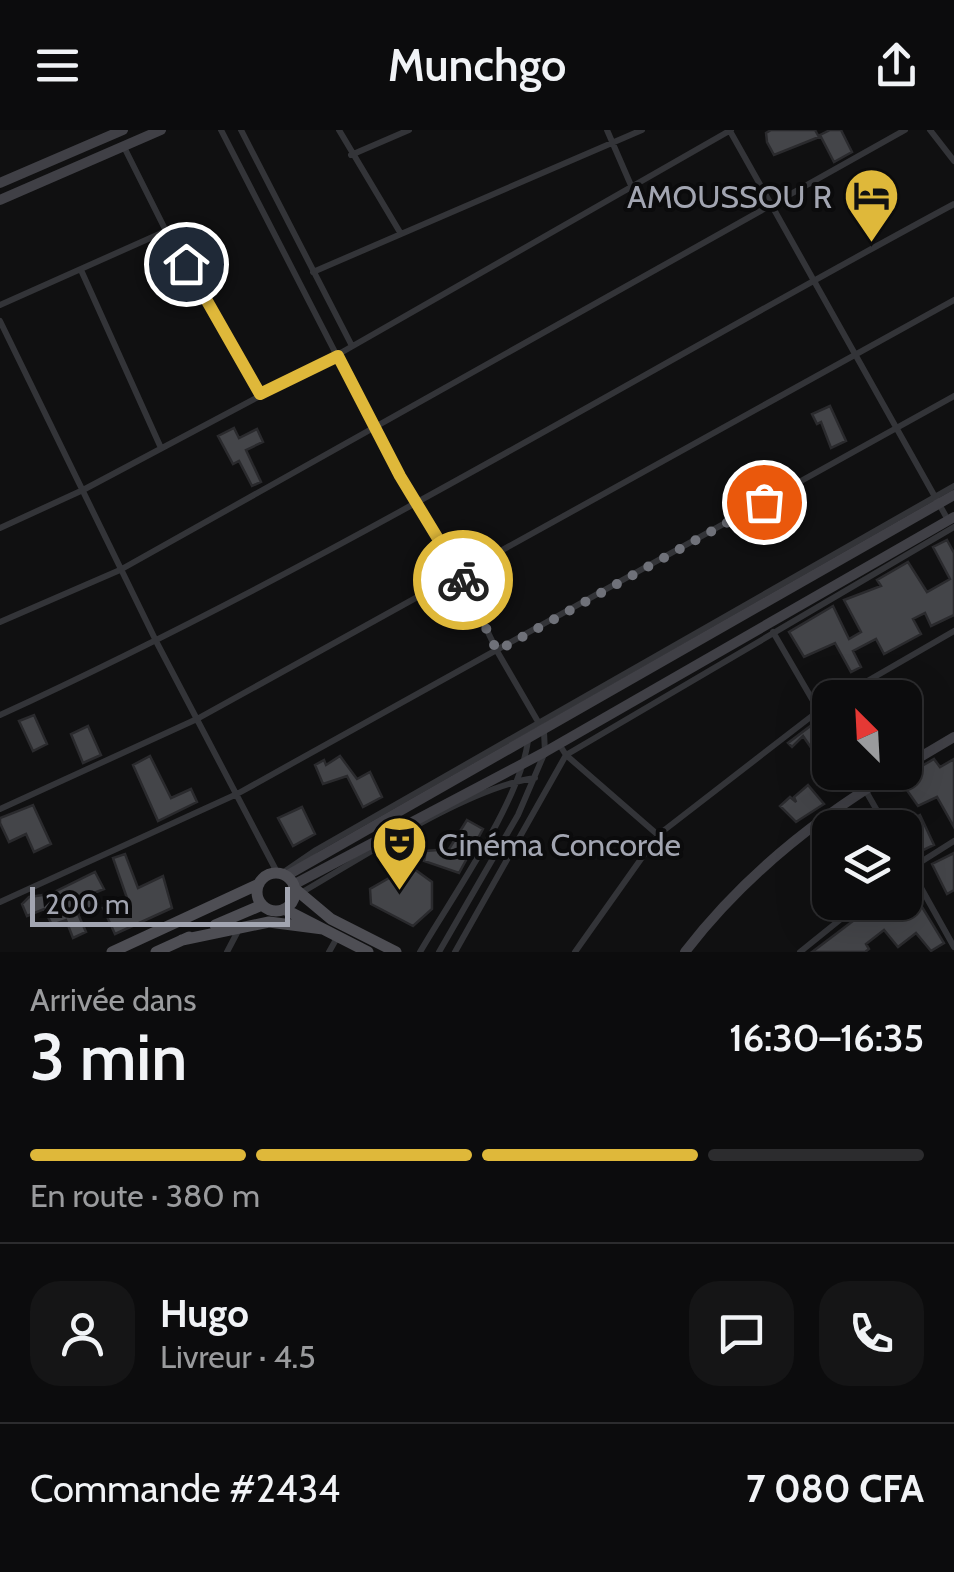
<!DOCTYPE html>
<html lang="fr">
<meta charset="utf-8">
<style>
body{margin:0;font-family:Cabin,sans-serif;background:#151516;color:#f1f3f6;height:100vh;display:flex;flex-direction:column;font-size:38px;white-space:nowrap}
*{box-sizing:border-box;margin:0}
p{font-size:32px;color:#9a9b9d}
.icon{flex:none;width:55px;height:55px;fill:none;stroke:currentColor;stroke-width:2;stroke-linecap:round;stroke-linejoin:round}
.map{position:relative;height:822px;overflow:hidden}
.panel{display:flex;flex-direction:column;background:#0c0c0d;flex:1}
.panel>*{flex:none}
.needle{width:65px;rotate:336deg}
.controls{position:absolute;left:812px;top:550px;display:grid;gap:20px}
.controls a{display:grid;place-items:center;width:110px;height:110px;border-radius:20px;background:#0c0c0d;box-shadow:0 10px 40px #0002,0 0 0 2px #2c2c2e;font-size:50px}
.scale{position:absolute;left:30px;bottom:25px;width:260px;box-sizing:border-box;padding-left:10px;border:5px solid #a2a5b1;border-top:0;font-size:28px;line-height:35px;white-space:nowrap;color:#a2a5b1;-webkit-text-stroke:8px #0b0b0c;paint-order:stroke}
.pin{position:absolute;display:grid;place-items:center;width:85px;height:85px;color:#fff;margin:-42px;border:5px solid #fff;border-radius:50%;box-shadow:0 2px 10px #0007}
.courier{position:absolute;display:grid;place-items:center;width:100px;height:100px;margin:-50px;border:8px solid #dfb83a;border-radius:50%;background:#fff;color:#222;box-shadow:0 2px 12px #0007}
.overview em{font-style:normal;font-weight:600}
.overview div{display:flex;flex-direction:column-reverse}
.overview{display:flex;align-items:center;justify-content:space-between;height:170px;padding:0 30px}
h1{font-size:65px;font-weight:600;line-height:75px}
.bar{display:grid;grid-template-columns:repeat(4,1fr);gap:15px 10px;align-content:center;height:120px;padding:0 30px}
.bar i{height:12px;border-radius:8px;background:#2c2c2e}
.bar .active{background:#dfb83a}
.bar p{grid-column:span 4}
.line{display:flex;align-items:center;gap:25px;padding:0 30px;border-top:2px solid #2c2c2e}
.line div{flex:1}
.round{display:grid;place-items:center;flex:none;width:105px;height:105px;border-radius:30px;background:#151516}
header{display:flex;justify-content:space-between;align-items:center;height:130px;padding:0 30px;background:#0c0c0d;font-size:45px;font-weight:600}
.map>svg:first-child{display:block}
</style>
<header><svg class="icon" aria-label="menu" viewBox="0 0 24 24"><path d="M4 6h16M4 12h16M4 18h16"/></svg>Munchgo<svg class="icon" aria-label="share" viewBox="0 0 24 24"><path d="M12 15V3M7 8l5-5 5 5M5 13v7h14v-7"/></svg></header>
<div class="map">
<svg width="954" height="822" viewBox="0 0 954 822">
<rect width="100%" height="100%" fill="#101011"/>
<path fill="#444549" stroke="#2a2a2d" stroke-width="2.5" d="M771 0H815L819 7 774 25 767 12 766 3Z
M830 0H841L852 22 834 32 820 5Z
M830 276 846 311 831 318 821 292 817 294 812 284Z
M234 298 239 308 257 299 263 312 246 320 261 352 252 356 239 331 233 334 218 306Z
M947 410 954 423V485L931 496 925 483 913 489 921 504 884 524 876 509 853 521 861 537 851 542 835 513 804 527 789 502 833 476 849 509 861 502 844 470 881 456 877 450 908 432 927 462 950 449 933 417Z
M34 585 47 614 33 621 19 591Z
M817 591 830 607V645L803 606 792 617 788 613Z
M88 596 101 625 83 633 71 604Z
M150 626 171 668 191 659 197 672 158 691 133 635Z
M340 626 357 649 370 642 382 667 363 677 347 646 323 654 315 635 324 630 326 635Z
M934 629 940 637 954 629V697L937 667 918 676 899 649Z
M808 655 824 674 796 692 780 676 790 667 796 672 794 667Z
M33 675 51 714 34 722 26 704 9 712 0 693V688Z
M302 677 315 704 293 716 278 688Z
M920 685 934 715 915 724 905 693Z
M467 690 483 699 459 743 424 731 426 721 449 719Z
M954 723V760L947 764 932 734Z
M125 724 138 758 163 746 172 778 115 804 103 778 127 768 113 728Z
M410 736 432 752V779L413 796 371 774 370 759Z
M95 742 104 759 94 763 99 775 78 784 86 802 73 808 66 790 52 795 44 779 27 786 22 774 29 767 50 764Z
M905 749 944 813 931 821 916 803 898 817 884 800 866 814 869 819 865 822H812L878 772H905Z"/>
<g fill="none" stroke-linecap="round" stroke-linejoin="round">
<path stroke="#333438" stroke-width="6" d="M221 0 374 298 461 446 497 521 544 602 545 622 518 685 439 822
M241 0 352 216
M339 0 401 104
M607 0 633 60
M930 0 954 31
M730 1 948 390
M124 17 166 101 260 264
M351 25 409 0
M81 140 161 318
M313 142 642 0
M0 175 166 101
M0 191 157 513 278 744
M0 398 83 360 337 225 731 0
M0 492 120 440 905 0
M773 502 830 600
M838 568 954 501
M0 585C329 434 636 245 954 74
M559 614 566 625 658 705
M855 642 887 698
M0 679 197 589 954 170
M905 729 954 817
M905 742 954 711
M281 744 316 720 954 356
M299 764C360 729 468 657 535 648
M0 772 237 664 954 266
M227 822 238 801
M329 822 338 806
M420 822C452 767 521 670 528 610
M455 822 566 625 954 397
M575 822 658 705 830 572
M800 822 862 772"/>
<path stroke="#404046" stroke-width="10" d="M0 53 123 0
M0 70 161 0
M905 636 954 607
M286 746 954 365
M293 755 545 622 954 387
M685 822C741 749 815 689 894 642"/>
<path stroke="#4e4e54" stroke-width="11" d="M257 762a19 19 0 1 1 38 0a19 19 0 1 1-38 0Z
M294 758 331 789 396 822
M284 779 368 822
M215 795 262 775
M182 810 269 792 323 799
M112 822 259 754
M156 822 189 807"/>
</g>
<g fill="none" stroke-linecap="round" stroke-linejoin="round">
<path stroke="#6f7179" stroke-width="10" stroke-dasharray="0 18" d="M463 450 497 521 764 372"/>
<path stroke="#dfb83a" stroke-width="12" d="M186 134 260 264 338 226 400 346 463 450"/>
</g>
<defs>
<symbol id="hotel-pin" viewBox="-11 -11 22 30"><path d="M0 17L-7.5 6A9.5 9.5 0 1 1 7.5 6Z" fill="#dfb83a" stroke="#0b0b0c"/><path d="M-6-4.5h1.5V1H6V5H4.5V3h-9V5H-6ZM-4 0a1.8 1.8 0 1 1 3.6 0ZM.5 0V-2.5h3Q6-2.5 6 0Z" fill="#111"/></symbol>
<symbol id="theatre-pin" viewBox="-11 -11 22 30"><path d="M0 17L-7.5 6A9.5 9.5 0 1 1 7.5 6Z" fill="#dfb83a" stroke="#0b0b0c"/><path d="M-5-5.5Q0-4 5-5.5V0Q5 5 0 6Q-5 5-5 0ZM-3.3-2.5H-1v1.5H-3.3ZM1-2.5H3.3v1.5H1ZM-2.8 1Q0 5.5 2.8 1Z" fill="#111"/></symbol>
</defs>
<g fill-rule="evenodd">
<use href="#hotel-pin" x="840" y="34" width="63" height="86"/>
<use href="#theatre-pin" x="368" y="682" width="63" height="86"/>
</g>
<g text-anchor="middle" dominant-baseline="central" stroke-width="8" stroke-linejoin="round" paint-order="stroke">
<g font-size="32" fill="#a2a5b1" stroke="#0b0b0c" text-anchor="end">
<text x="832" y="66">AMOUSSOU R</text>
<text x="438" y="714" text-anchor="start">Cinéma Concorde</text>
</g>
</g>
</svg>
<div class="controls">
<a><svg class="needle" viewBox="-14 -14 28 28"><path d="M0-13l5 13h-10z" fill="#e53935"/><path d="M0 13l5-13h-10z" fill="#9a9b9d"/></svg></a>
<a><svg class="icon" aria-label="layers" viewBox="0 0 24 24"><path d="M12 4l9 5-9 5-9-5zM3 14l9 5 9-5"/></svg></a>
</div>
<div class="scale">200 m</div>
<div class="pin" style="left:764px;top:372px;background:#ea580c"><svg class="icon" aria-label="bag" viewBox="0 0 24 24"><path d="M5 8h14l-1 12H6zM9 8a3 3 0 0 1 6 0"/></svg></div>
<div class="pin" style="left:186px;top:134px;background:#1f2937"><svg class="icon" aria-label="home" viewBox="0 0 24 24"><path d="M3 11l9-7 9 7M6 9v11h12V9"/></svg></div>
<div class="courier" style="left:463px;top:450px"><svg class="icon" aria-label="bike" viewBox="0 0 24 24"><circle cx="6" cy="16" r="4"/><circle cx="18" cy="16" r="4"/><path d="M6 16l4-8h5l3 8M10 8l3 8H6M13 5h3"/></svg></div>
</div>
<section class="panel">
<div class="overview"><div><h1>3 min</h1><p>Arrivée dans</p></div><em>16:30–16:35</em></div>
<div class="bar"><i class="active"></i><i class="active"></i><i class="active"></i><i></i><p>En route · 380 m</p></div>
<div class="line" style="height:180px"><a class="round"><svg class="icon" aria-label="person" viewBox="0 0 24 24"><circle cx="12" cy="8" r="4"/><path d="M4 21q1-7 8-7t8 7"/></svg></a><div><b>Hugo</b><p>Livreur · 4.5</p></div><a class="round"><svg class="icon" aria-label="chat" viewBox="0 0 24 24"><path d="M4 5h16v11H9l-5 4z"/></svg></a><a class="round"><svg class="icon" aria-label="phone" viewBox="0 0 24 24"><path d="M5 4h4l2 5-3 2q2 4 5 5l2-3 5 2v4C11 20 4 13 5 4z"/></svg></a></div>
<div class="line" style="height:130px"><div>Commande #2434</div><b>7 080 CFA</b></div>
</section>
